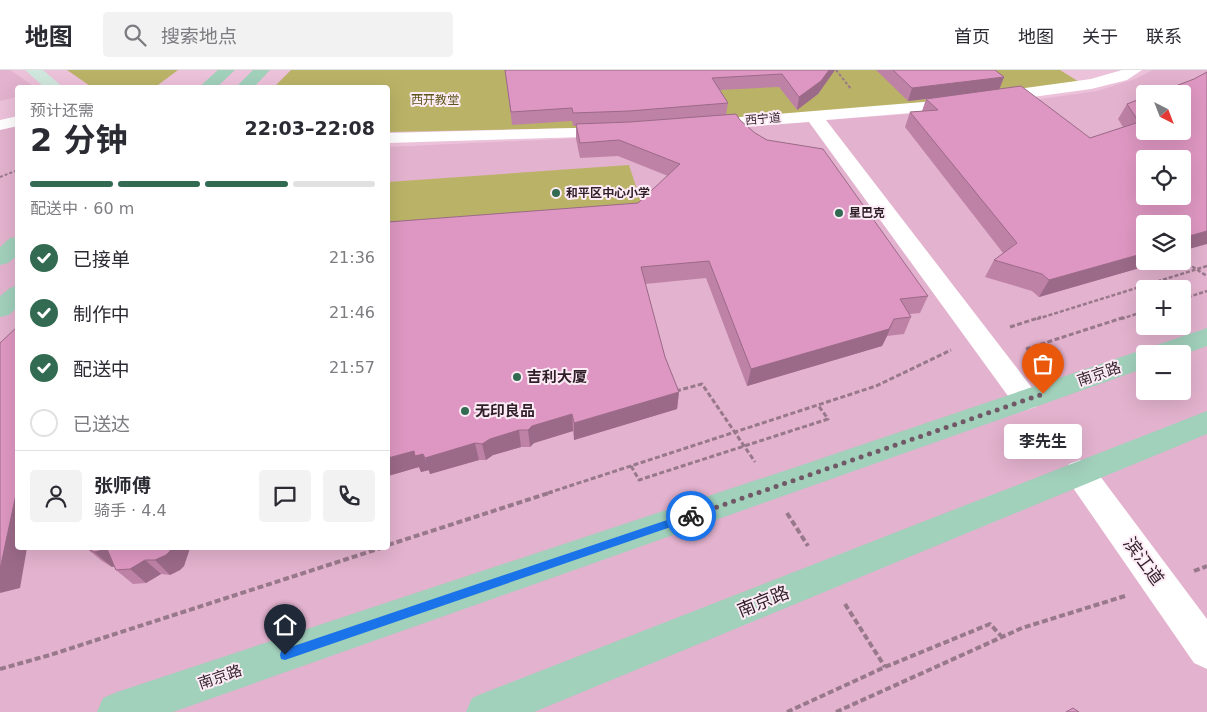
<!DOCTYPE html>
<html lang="zh">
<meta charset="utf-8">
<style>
body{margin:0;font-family:"DejaVu Sans","Noto Sans SC",sans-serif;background:#f2f2f3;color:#2b2b33;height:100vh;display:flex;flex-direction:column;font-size:19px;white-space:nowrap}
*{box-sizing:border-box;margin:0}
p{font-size:16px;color:#7c7c81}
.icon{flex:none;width:28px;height:28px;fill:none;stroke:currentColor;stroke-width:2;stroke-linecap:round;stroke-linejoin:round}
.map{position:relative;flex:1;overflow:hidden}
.drawer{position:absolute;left:15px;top:15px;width:375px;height:465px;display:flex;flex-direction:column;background:#fff;border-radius:5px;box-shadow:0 5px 20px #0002}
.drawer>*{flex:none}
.needle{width:32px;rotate:138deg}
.buttons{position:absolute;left:1136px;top:15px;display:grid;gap:10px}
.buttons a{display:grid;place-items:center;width:55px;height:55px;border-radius:5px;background:#fff;box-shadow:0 5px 20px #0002;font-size:25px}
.pin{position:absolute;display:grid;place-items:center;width:42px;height:42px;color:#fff;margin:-51px -21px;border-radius:50% 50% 50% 0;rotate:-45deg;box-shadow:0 0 5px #0007}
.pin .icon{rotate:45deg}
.courier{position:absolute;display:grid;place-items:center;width:50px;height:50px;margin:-25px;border:4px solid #1a73e8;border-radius:50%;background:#fff;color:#222;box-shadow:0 1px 6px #0007}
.bubble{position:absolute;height:35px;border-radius:5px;background:#fff;box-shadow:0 5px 20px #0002;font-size:16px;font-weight:700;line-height:35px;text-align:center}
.overview em{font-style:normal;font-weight:700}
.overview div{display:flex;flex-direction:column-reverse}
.overview{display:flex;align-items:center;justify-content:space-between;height:85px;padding:0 15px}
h1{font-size:32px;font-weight:700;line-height:38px}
.bar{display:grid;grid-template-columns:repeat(4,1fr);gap:8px 5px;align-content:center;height:60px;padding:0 15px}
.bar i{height:6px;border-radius:4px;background:#e1e1e2}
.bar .active{background:#326a52}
.bar p{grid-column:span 4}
.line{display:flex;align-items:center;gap:12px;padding:0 15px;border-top:1px solid #e1e1e2}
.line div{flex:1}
.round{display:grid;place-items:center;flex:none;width:52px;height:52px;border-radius:5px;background:#f2f2f3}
ol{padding:0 15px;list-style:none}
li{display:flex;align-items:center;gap:15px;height:55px}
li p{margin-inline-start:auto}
li .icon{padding:5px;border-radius:50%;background:#326a52;color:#fff;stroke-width:4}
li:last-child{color:#7c7c81}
li i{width:28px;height:28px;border:2px solid #e1e1e2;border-radius:50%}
header{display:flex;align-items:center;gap:30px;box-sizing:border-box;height:70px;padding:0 25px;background:#fff;border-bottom:1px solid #e1e1e2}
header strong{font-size:24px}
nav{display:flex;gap:28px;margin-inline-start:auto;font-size:18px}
.search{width:350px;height:45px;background:#f2f2f3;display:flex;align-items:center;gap:12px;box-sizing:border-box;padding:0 18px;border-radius:5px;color:#7c7c81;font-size:19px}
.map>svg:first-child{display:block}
</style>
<header>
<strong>地图</strong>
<div class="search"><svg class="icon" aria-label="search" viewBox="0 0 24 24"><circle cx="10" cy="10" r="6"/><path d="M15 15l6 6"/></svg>搜索地点</div>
<nav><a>首页</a><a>地图</a><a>关于</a><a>联系</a></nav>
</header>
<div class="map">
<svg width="1207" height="642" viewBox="0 0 1207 642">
<rect width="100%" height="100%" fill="#ecc1da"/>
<path fill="#e3b2ce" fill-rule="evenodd" d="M0 0H10L35 17 18 18 17 27 0 31Z
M1153 0H1207V642H0V53L17 49 18 478H388V207L748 169 696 60 964 40 1097 21 1135 9ZM1145 24H1182V61H1145ZM1145 89H1182V126H1145ZM1145 154H1182V191H1145ZM1145 219H1182V256H1145ZM1145 284H1182V321H1145Z
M623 66 747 168 388 205V77Z"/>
<path fill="#bab367" d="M67 0H178L158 15 93 18Z
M291 0H1060L1081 13 917 34 629 57 388 62V18H273Z
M629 95 643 138 388 158V112Z"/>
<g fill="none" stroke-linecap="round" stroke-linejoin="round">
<path stroke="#98798b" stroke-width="2" stroke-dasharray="3 2" stroke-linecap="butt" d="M836 0 851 19
M0 107 18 100"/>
<path stroke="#98798b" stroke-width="2.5" stroke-dasharray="4 2" stroke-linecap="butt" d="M1182 190 1207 206
M1182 229 1207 221
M1037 249 1207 196
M1121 249 1145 241"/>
<path stroke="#98798b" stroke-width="3" stroke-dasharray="5 2.5" stroke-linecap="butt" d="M1010 257 1041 247
M1026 279 1125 247
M676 321 702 314 755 392
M631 396 639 410 828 349 818 335
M548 423 876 316 951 280"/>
<path stroke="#98798b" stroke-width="4" stroke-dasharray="6 3" stroke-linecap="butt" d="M787 443 808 476
M388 475 552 422
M1194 501 1207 496
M845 534 885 597
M0 599 50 585 381 478
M787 642 885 597 990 554 1002 567
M836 642 1022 558 1125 526"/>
<path fill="#fff" fill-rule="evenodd" d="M1122 0H1142L1127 10 1091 19 923 42 826 50 1036 323 1040 330 1036 337 1026 340 1016 337 809 52 704 60 698 59 695 55 698 51 704 50 923 32 1091 9Z
M18 46V56L0 60V50Z
M613 57 619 58 622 62 619 66 388 73V63Z
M1080 390 1091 394 1207 549V599L1194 593 1069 412 1065 403 1069 394Z"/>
<path fill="#d0e7dd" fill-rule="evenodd" d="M25 0H43L64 18H45Z"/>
<path fill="#a1d0bb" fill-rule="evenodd" d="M218 0H235L216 18H198Z
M253 0H270L253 18H235Z
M18 167V185L8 193 0 195V177L10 168Z
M18 215V237L9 245 0 247V226L10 218Z
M1207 258V276L1182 285 1145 284V298L173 642H97L103 628 117 622 790 399Z
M1207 341V364L534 642H466L472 628 486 622Z"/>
</g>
<path fill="#bf82a7" d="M505 0H835L818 24 797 40 779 17 720 20 728 33 726 45 740 50 928 226 920 243 910 244 911 247 904 264 887 266 882 276 747 316 706 208 645 214 665 287 679 322 677 339 574 370 573 361 534 373 530 377H521L493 385 486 390H479L430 404 429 400 421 402 419 397 388 406 638 133 668 106 618 86 580 88 576 69V56H573L572 51 512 55Z
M876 0H995L1004 7 999 19 1090 68 1123 57 1118 49 1127 34 1194 9 1145 191H1150L1147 192 1143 197 1039 227 1032 221 985 207 994 190 1003 183 905 57 910 42 922 41 926 29 908 31Z
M86 478H190L184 496 180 500 170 505 161 504 146 513 133 514 116 500 115 496 112 497 102 491Z"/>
<path fill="#9b6a88" d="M829 0H835L818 24 797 40 799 27Z
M1004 7 999 20 908 31 912 18Z
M1207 161V174L1182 181V168Z
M1145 183V191H1150L1147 192 1143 197 1039 227 1049 210Z
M894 249 887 266 882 276 747 316 751 299Z
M679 322 677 339 574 370V353Z
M572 344 573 361 534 373 530 377 528 360 532 356Z
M519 360 521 377 493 385 486 390 482 374 490 369Z
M475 373 479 390 430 404 425 388Z
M414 381 423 384 429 400 421 402 419 397 388 406V388Z
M18 415V478H27L20 518 0 523V499Z
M171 478H190L184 496 180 500 170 505 155 490Z
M107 479 124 494 112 497 94 482Z
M145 490 161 504 146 513 130 499Z"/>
<path fill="#de97c2" stroke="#9b6a88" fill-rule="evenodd" d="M505 0H829L821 11 799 27 782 4 712 8 728 33 629 41 573 43 572 38 511 42Z
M893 0H995L1004 7 912 18Z
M1207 2V161L1182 168V154H1145V183L1049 210 1042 204 994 190 1017 173 910 42 938 40 926 29 1021 16 1090 68 1139 52 1127 34 1145 27V61H1182V24H1155L1194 9ZM1145 89H1182V126H1145Z
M736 44 740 50 755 63 767 70 823 79 928 226 900 229 911 247 894 249 889 259 751 299 709 191 641 197 665 287 679 322 574 353 572 344 532 356 528 360H519L490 369 482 374 475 373 425 388 423 384 415 386 414 381 388 388V152L638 133 680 94 619 70 580 73 576 54 630 52Z
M18 256V415L0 499V273Z
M87 478H171L170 481 166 485 155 490H145L130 499 116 500 107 479 94 482Z
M1073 638 1079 642H1066Z"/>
<path fill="#1a73e8" d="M691 442 694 443V449L285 590 281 589 280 585 281 581 285 579Z"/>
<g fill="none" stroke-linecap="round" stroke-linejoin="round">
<path stroke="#715866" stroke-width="5" stroke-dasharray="0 9" d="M691 446 1043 324"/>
</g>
<g fill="#326a52" stroke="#fdebf5" stroke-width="2">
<circle cx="556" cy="123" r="5"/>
<circle cx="839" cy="143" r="5"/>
<circle cx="517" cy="307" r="5"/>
<circle cx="465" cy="341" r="5"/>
</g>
<g text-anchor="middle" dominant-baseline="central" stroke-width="4" stroke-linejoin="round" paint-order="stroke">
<g font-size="12" fill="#5d561c" stroke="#fdebf5">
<text x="435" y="30">西开教堂</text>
</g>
<g font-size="12" fill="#2f1f28" stroke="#fdebf5">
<text transform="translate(763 49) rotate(-5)">西宁道</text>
</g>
<g font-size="12" font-weight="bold" fill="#2f1f28" stroke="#fdebf5" text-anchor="start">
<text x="566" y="123">和平区中心小学</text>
<text x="849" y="143">星巴克</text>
</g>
<g font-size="15" fill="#2f1f28" stroke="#fdebf5">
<text transform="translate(1099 304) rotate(-19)">南京路</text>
<text transform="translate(220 607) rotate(-19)">南京路</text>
</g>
<g font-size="15" font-weight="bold" fill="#2f1f28" stroke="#fdebf5" text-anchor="start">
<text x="527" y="307">吉利大厦</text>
<text x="475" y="341">无印良品</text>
</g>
<g font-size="18" fill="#2f1f28" stroke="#fdebf5">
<text transform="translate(1144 491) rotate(54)">滨江道</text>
<text transform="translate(763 531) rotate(-22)">南京路</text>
</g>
</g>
</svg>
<div class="buttons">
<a><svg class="needle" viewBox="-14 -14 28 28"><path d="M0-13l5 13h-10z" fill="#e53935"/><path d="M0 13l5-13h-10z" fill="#7c7c81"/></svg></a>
<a><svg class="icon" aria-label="locate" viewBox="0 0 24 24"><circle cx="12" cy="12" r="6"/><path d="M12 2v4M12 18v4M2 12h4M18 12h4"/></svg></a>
<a><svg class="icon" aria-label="layers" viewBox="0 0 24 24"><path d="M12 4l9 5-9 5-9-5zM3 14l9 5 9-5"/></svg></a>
<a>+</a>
<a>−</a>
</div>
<div class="pin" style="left:1043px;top:324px;background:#ea580c"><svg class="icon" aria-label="bag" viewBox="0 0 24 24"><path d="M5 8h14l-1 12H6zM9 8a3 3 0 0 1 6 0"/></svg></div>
<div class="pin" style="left:285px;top:585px;background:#1f2937"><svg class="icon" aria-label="home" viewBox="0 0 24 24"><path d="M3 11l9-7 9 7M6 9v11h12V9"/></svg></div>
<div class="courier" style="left:691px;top:446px"><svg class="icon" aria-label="bike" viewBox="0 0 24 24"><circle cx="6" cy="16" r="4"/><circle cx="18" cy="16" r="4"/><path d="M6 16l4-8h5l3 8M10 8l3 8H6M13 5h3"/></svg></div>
<div class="bubble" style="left:1004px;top:354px;width:78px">李先生</div>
<section class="drawer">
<div class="overview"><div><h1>2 分钟</h1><p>预计还需</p></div><em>22:03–22:08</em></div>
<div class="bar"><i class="active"></i><i class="active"></i><i class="active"></i><i></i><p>配送中 · 60 m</p></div>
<ol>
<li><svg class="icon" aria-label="check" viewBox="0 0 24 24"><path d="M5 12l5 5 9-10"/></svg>已接单<p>21:36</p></li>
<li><svg class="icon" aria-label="check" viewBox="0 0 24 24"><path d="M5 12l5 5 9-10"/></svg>制作中<p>21:46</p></li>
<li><svg class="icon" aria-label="check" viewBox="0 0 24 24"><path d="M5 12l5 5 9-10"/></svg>配送中<p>21:57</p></li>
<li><i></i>已送达</li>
</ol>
<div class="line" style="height:90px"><a class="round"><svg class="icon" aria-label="person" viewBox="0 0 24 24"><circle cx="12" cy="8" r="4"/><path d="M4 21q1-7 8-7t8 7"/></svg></a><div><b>张师傅</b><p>骑手 · 4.4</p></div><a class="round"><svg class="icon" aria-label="chat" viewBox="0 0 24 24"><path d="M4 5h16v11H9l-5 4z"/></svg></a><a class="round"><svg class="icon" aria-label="phone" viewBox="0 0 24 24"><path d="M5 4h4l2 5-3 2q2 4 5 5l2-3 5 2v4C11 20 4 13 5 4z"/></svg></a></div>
</section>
</div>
